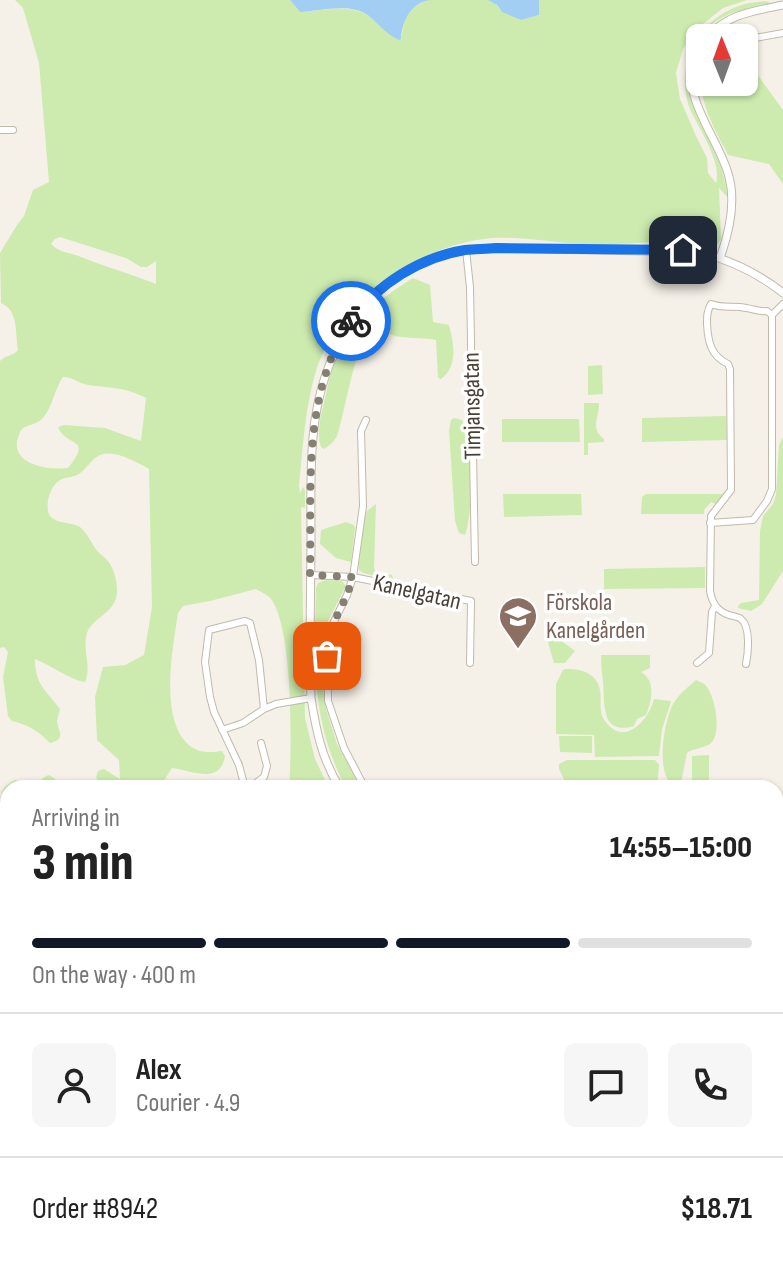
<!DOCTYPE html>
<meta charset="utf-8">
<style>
body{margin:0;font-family:"Sofia Sans Condensed",sans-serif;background:#f6f6f6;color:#222;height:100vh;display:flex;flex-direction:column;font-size:30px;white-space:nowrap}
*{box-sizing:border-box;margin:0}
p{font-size:26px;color:#767676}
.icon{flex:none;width:44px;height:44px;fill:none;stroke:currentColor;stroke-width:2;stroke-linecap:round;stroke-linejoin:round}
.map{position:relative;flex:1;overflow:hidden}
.drawer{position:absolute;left:0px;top:780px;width:784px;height:496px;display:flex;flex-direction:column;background:#fff;border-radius:24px 24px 0 0;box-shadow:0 2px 6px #0004}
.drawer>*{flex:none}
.needle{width:52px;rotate:359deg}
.fabs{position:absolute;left:686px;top:24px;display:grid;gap:16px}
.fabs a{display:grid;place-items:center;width:72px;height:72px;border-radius:12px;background:#fff;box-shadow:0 2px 6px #0004;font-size:40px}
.pin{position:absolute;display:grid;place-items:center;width:68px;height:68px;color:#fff;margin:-34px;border-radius:16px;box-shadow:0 4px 12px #0006}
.courier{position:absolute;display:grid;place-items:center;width:80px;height:80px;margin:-40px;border:6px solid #1a73e8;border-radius:50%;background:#fff;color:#222;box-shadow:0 2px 10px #0007}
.head em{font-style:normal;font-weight:800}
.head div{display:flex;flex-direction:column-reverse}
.head{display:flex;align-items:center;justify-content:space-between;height:136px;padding:0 32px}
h1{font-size:52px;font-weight:800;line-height:60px}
.bar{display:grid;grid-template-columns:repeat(4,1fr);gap:12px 8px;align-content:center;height:96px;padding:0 32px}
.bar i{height:10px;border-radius:6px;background:#e0e0e0}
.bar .selected{background:#111827}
.bar p{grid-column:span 4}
.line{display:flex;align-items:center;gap:20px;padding:0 32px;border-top:2px solid #e0e0e0}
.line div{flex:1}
.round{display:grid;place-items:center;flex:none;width:84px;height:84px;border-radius:12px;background:#f6f6f6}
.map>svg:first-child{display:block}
</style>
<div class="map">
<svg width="783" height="1276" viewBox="0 0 783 1276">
<rect width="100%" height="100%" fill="#f5f1e8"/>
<path fill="#cdebaf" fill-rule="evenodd" d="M15 0H290L300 12C321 11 344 4 364 13 378 19 384 34 401 39L405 18 414 7 426 0H490L497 5 500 10 521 20 539 15V0H747L723 8 698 28 683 49 676 73 680 99 696 136 707 158 708 173 716 183C722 162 699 129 690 109 674 69 696 22 736 7 745 3 756 2 766 1L770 3C744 9 715 14 700 38 698 42 697 46 695 50 676 89 704 126 719 162 724 174 726 186 728 198L719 188 721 240 717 245C701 244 685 241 669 241 652 241 636 244 620 244 608 245 596 244 583 244 553 243 522 236 492 238 420 244 338 300 316 371 305 407 303 447 299 485L300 493 303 487 305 490V508L301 507 305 718 315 759 329 788H289C292 750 293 627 271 599 268 595 261 592 256 589L210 601 183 606 178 613C173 648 156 731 197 750 204 753 215 752 222 751L225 756C220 786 191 770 172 768L163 782 162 788H100L96 777 98 771 104 769 120 779 119 760 97 740 95 697 103 667 125 665 144 655 152 607 149 469C137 462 117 451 103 454 92 457 88 468 79 474 74 477 68 477 62 479 51 484 46 500 48 511 51 525 71 521 80 527 88 534 92 544 98 552 101 555 105 557 107 560 115 568 120 591 115 601 109 615 91 620 87 633 82 649 92 668 85 682 71 680 50 665 35 659 35 685 46 690 60 709 60 710 57 720 57 721 58 731 67 739 50 743 38 731 29 725 12 721L8 716 3 677 8 652 4 647 0 648V361C6 355 13 356 18 350 15 333 19 311 1 303L0 253 17 225 24 216 33 190 49 182 39 63 23 8ZM60 237 126 258 141 267H147L156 261V284C132 274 105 267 81 257 70 252 59 253 51 244L55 239ZM63 377C73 377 78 383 88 385 110 388 125 387 146 398L141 441 105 428 64 425 58 427C66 448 94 436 68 468 51 470 14 466 17 442 17 440 20 432 21 430 27 424 37 425 43 418 53 406 54 390 63 377Z
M744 72 757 74 783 110V184L769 164 728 155C716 131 702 109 701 82H744Z
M413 278 430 285 433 322 449 325C454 344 458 367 441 379L438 378 436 340C423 337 403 339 392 335 387 334 382 326 377 326 357 327 344 420 337 436 334 442 330 445 324 449L321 447C316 434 321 413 325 399 328 385 331 370 337 357 352 320 381 298 413 278Z
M602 365 603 394 588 395V366Z
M584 403H599C600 416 589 428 604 439V442L588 443V455H584Z
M726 416 727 440 642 442V418Z
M454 418 462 420C472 443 474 512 465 535L459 533 455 521 449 430 451 420Z
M502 419H579L580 442H502Z
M783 437V571L762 604 751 611 738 608V606L741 603 759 600 760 531 763 516 773 504 776 495 779 445Z
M503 494H581L582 515 504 517Z
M646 494H725L715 504 711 502 704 510V514H641L642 497Z
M376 504 374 568 375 571 392 575 393 578 392 580 363 573 359 570 358 559 365 516 367 511Z
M346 522 354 525 355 528 351 562 336 558 320 544 321 530Z
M705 567V588L604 589V569Z
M326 580 342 581 346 586 323 631V690L326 709 337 744 361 788H346L343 782C311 718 314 658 316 588L318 583Z
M547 630 575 651 565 663H554L545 632Z
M601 655H650V668L641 672C656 680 652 701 646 715L637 719 634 726C600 736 605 703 603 682 602 674 601 664 601 655Z
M565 669C580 668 597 673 600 690 602 700 598 712 605 721 624 748 649 720 654 699L670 701 671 702 662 729 659 756 595 757 594 735 556 734V684L563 670Z
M696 680C702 683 703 682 707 687 715 698 722 732 711 743 706 748 694 748 687 753L681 783 673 786C655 772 664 722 673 704 679 694 687 688 696 680Z
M559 736H592V753L560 752Z
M709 755V788H692V756Z
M567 760H655L659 765 657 788H568L559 769V764Z
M49 775 55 779 60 788H8V811L3 808C1 792 0 788 15 780 19 781 21 784 25 786 36 791 40 777 49 775Z
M23 1268H103L101 1276H23Z
M261 1268H384V1276H226L260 1271Z
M524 1268H602V1276H523Z"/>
<path fill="#a2cef4" d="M290 0H431C411 2 402 21 401 39L399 40C387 35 379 24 369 16 352 2 320 11 300 12Z
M488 0H539V15L521 20 502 12 497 5Z"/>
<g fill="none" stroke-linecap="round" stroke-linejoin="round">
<defs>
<path id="minor" d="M744 44 755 38 783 33
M0 130H13
M466 250 470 287 475 562
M772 315 783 304
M710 523 753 520 767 501 772 489V315
M310 575 353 577 471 601 470 663
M697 663 709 653 712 612 715 606
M746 664C748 654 751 627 741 619 739 617 732 616 729 615 717 611 712 603 710 591L711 516 731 490 730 369 728 364C711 356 708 342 707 324 707 316 707 311 711 304 723 309 734 305 746 308 754 309 759 312 767 311L772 315
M222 730 243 723 264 709 276 704 311 698
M245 787 256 783 264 777 267 766 261 743
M245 788 239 765 214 712 210 697 205 662 209 630 245 621 250 623 259 660 264 709
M365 788 344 748 328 701 327 636 347 595 353 577 363 506 361 431 366 420
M776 964H783
M436 1276 437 1268
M772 1276 776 1273H781"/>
<path id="tertiary" d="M707 38C726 14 754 11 783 5
M700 48C673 93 719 135 729 177 736 203 729 233 720 258
M340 788C322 760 316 730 311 698 309 643 311 588 311 534 311 501 310 469 313 437 320 357 361 280 442 255 459 250 478 249 496 248L699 252C730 260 758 273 783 293
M401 1276 403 1268"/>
<path id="trunk" d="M0 1052 8 1143
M0 1147 4 1219 2 1276
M11 1276 12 1268"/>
</defs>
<use href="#minor" stroke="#c1baaa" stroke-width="8"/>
<use href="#tertiary" stroke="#c1baaa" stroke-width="9"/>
<use href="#trunk" stroke="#e5ac32" stroke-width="11"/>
<use href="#minor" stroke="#fff" stroke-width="6"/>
<use href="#tertiary" stroke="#fff" stroke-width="7"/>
<use href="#trunk" stroke="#ffde80" stroke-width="9"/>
</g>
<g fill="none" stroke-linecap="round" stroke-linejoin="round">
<path stroke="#857f74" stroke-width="8" stroke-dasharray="0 14.4" d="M327 656V636L347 595 353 577 310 575C312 490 301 395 351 321"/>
<path stroke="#1a73e8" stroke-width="10" d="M351 321C377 284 421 257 465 250 475 249 486 249 496 248L683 250"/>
</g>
<defs>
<symbol id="school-pin" viewBox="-11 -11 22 30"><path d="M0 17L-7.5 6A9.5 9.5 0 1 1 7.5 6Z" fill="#8d6e63" stroke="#fff"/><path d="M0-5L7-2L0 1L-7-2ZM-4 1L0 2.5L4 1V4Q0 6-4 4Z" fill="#fff"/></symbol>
</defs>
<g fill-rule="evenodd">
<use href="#school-pin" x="496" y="594" width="44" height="60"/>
</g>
<g text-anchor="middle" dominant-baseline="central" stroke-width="7" stroke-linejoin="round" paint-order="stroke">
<g font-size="24" fill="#484236" stroke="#fff">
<text transform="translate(472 406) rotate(-91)">Timjansgatan</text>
<text transform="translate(417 592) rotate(13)">Kanelgatan</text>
</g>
<g font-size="24" fill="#785e54" stroke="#fff" text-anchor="start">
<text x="546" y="602">Förskola<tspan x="546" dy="28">Kanelgården</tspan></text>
</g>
</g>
</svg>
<div class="fabs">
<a><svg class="needle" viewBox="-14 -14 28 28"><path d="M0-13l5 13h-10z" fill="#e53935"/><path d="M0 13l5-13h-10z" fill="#767676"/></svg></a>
</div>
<div class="pin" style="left:327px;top:656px;background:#ea580c"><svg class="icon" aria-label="bag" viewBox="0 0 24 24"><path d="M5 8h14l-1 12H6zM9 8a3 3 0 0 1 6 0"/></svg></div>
<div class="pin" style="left:683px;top:250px;background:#1f2937"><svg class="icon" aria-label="home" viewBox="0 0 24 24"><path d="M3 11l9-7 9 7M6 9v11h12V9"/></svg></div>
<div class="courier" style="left:351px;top:321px"><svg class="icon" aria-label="bike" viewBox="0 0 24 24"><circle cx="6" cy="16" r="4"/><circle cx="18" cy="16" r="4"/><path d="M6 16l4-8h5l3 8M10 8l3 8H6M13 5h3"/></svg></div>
<section class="drawer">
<div class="head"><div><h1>3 min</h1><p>Arriving in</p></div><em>14:55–15:00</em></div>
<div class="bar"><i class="selected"></i><i class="selected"></i><i class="selected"></i><i></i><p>On the way · 400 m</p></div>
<div class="line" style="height:144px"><a class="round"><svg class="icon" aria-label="person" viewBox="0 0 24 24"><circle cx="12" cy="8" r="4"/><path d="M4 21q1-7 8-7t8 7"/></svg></a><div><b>Alex</b><p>Courier · 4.9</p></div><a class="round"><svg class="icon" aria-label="chat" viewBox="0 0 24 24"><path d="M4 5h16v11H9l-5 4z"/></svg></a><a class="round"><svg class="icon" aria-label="phone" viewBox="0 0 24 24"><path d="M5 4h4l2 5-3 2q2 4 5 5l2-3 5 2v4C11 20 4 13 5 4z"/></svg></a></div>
<div class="line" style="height:104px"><div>Order #8942</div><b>$18.71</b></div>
</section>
</div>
